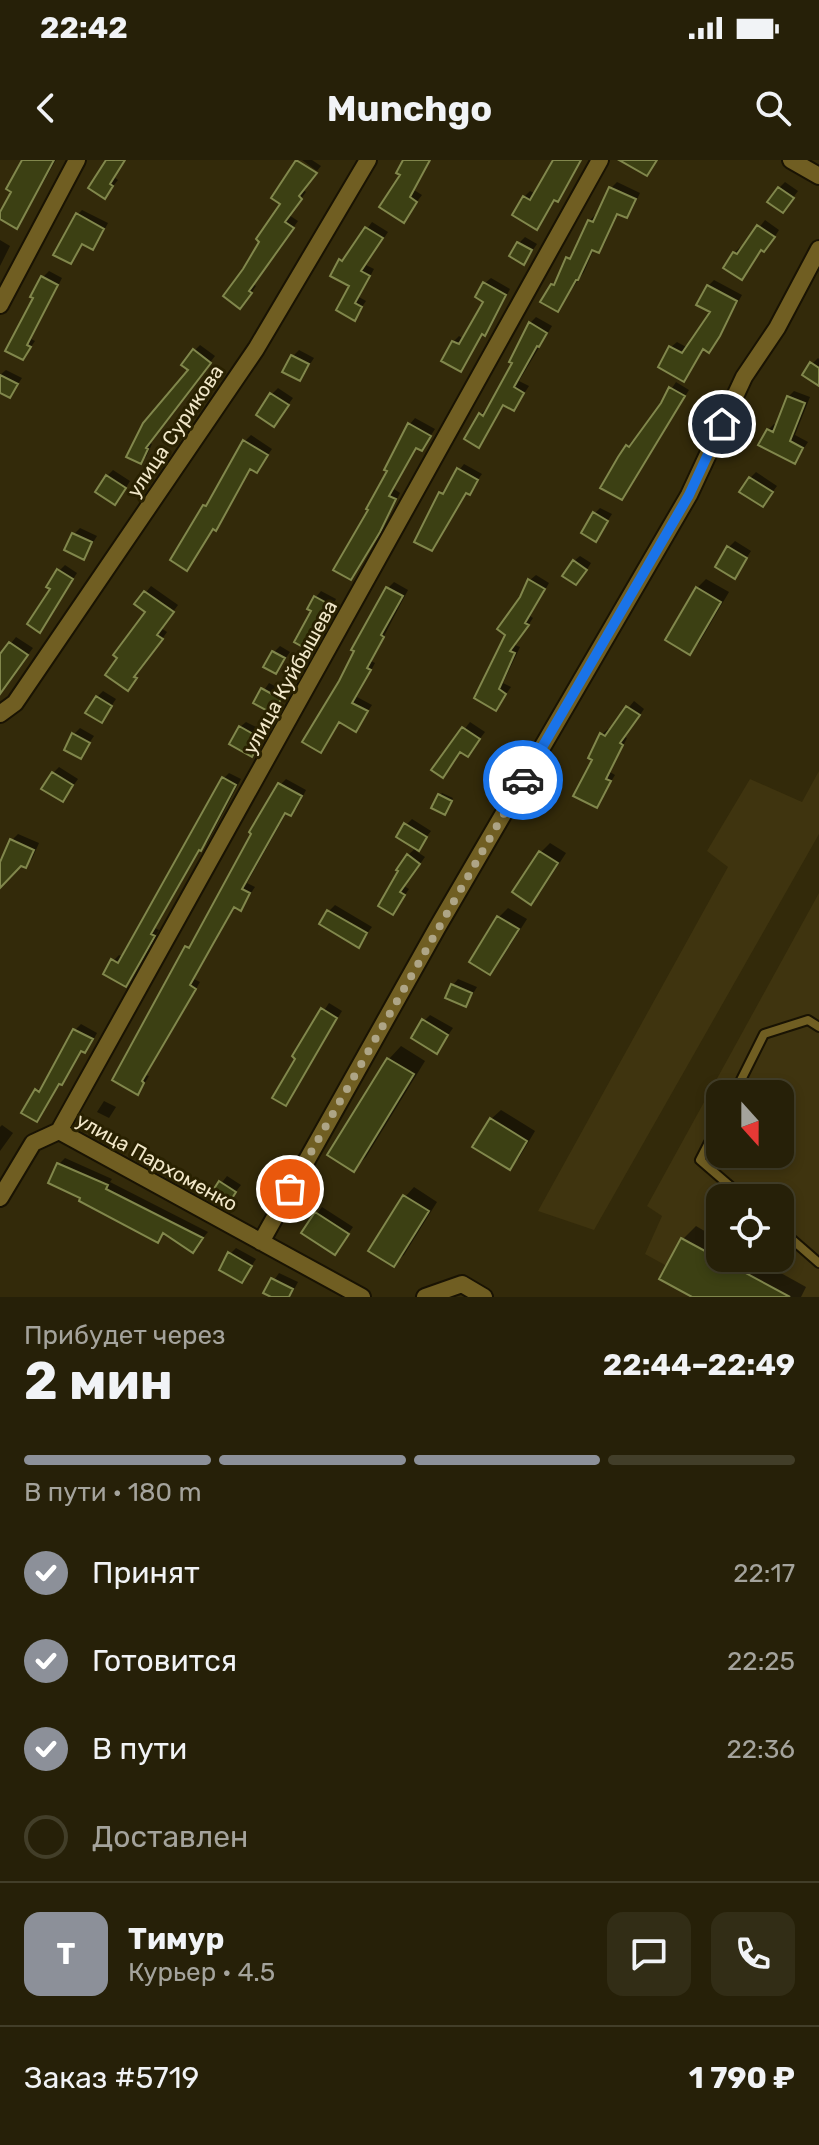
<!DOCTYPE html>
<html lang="ru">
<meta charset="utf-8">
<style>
body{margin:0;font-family:Rubik,sans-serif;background:#322d16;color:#f1f3f6;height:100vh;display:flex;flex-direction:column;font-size:30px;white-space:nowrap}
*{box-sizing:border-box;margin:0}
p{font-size:26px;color:#a4a39c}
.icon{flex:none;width:44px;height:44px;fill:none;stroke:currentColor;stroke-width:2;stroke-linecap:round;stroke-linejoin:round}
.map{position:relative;height:1137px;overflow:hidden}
.side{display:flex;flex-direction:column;background:#262008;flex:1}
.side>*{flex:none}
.needle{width:52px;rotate:159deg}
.tools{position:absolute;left:706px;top:920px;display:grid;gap:16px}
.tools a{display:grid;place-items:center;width:88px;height:88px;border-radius:16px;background:#262008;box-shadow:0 4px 12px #0003,0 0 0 2px #423e29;font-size:40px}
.pin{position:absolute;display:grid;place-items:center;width:68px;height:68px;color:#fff;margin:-34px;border:4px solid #fff;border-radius:50%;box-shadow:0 2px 8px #0007}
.courier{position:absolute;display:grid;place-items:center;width:80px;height:80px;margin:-40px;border:6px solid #1a73e8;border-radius:50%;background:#fff;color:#222;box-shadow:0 2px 10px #0007}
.head em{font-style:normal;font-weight:700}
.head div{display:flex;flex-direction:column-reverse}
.head{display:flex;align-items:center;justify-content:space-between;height:136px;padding:0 24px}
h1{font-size:52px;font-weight:700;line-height:60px}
.bar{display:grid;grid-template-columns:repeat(4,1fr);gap:12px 8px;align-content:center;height:96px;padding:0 24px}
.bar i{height:10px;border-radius:6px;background:#423e29}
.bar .active{background:#8c9099}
.bar p{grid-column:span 4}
.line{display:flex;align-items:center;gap:20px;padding:0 24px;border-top:2px solid #423e29}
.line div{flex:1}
.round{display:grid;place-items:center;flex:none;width:84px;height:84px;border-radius:16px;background:#322d16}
ol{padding:0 24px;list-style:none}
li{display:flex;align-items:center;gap:24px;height:88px}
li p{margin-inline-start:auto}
li .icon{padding:8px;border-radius:50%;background:#8c9099;color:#fff;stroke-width:4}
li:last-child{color:#a4a39c}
li i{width:44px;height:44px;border:4px solid #423e29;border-radius:50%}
.status{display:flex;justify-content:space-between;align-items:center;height:56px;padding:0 40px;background:#262008;direction:ltr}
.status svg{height:22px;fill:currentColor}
header{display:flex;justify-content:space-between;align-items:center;height:104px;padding:0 24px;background:#262008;font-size:36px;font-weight:700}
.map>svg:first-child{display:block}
</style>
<div class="status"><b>22:42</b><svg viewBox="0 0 49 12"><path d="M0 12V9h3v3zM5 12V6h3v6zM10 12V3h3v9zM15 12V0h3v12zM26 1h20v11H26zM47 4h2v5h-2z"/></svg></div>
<header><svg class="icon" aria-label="back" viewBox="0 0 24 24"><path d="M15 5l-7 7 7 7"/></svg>Munchgo<svg class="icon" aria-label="search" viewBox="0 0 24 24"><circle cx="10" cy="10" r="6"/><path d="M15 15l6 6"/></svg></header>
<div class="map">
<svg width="819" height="1137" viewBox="0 0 819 1137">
<rect width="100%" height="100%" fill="#332a0a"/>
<path fill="#3f340f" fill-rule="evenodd" d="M819 611V674L594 1070 538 1051 728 707 707 691 750 619 802 642Z
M819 733V1137H723L645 1094 662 1056 647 1046ZM720 934H780V994H720ZM720 1038H780V1098H720Z"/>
<path fill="#0007" d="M30 0H56L22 60 16 66 0 56Z
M107 0H125L114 17 118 20 110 30Z
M302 0H312L321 6 317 11Z
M405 0H431L414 30 422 35 403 60 402 14Z
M555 0H582L563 33 556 38 537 67 524 37 530 31 536 34Z
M617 22 640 33 632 50 627 56 619 52 604 85 598 91 594 89 584 112 558 149 552 125 574 93 589 61 595 55 598 56 611 28Z
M785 22 798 31 783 51 779 28Z
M303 30 306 32 289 55 298 61 253 124 256 126 246 141 262 81Z
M82 50 108 63 98 82 93 87 84 82 71 102 77 55Z
M765 60 779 70 770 84 764 90 762 88 742 117 734 93 740 87 743 89Z
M372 62 388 72 366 105 374 109 359 137 366 141 354 158 352 126 341 101 348 96Z
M525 77 537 84 524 103 519 83Z
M0 80 10 86 0 106Z
M49 111 62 118 31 179 35 181 23 198 36 137 43 117Z
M491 118 510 129 490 168 483 173 460 209 453 182 459 176 464 179 486 141 485 123Z
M714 120 742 135 714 184 704 187 684 219 671 187 677 182 688 188 712 152 708 126Z
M536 157 552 166 519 221 529 226 514 249 505 244 479 285 480 255 486 249 488 250 514 202 530 163Z
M200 185 215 196 149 282 152 284 146 297 140 302 129 296 190 210 195 190Z
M299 190 314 198 300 219 293 196Z
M818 198 819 199V223L812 204Z
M6 210 22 218 10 236 0 230V215Z
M676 222 689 230 621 337 628 286 633 280 636 282Z
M278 228 293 238 274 264 272 234Z
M794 231 810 237 795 275 808 282 795 302 768 270 774 264 777 266 788 237Z
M415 258 435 269 422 289 417 286 394 329 400 333 385 364 351 418 371 350 410 264Z
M251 275 272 289 257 310 252 307 187 408 205 346 212 341 245 281Z
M464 304 482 314 469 332 470 323 432 389 441 334Z
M113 310 130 321 121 336 107 316Z
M756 312 777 326 763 345 750 318Z
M600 348 612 354 596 379 594 354Z
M80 368 97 376 84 397 74 374Z
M735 381 751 391 734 417 729 387Z
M580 396 591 403 582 417 574 401Z
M65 405 77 413 40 470 59 411Z
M536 415 549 423 530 456 533 458 515 485 520 487 503 523 511 527 496 548 507 474 530 420Z
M706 419 729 432 699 483 690 492 697 428Z
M394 422 408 430 371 501 375 503 357 537 372 545 356 569 340 561 321 590 357 491 354 489 388 428Z
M151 426 178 445 161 468 167 472 127 529 148 452 137 444Z
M321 431 336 439 322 466 326 468 312 490 316 437Z
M16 477 33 488 0 531V497Z
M280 486 290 492 276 512 274 492Z
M269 523 286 532 273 552 256 542Z
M103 531 116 539 102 560 97 537Z
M634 541 644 549 625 577 627 578 610 612 615 615 596 646 594 599 602 574 608 569 611 570Z
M246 562 266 572 251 594 240 567Z
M470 562 485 572 468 594 462 590 443 616 433 610Z
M80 568 94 576 80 596 74 574Z
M59 607 78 619 63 640 53 613Z
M229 613 241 619 207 683 200 688 155 768 159 770 126 824 113 801 119 795 123 797 223 619Z
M286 619 306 630 297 648 291 654 287 652 247 723 255 727 240 749 235 746 218 776 194 819 200 822 146 915 149 916 143 926 137 932 187 788 193 782 280 625Z
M442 633 453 638 447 650 440 635Z
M412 659 431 671 416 691 425 697 404 726 409 729 393 752 408 695 417 687 406 665Z
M18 674 39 683 32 699 26 705 21 703 0 725V698L3 700 12 680Z
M550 683 566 693 540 733 530 742 515 732 541 692Z
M335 745 372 767 358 785 329 751Z
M508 748 527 759 499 803 490 813 499 757Z
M458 819 477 827 466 845 453 825Z
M329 843 342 851 285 944 298 898 294 896Z
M430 855 453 868 437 891 424 861Z
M81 864 97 873 91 884 85 890 83 889 37 960 36 931 44 926 75 870Z
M401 886 425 901 366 997 354 1009 330 995 389 899Z
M104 941 116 947 109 958 97 952Z
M501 950 535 971 519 998 509 1007 491 959Z
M2 965 13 973 0 991V967Z
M65 998 112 1019 110 1022 208 1072 193 1090 165 1071 157 1080 59 1004Z
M227 1016 241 1025 227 1043 213 1034Z
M414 1027 437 1042 404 1095 394 1104 405 1037Z
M322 1047 353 1067 335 1093 304 1072Z
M696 1066 720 1080V1098H754L806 1127 801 1137H696L661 1118 683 1079Z
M236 1088 256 1099 242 1121 230 1094Z
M279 1113 298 1122 290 1137H276L266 1132Z"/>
<path fill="#3c4013" stroke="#81874c" stroke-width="2" d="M22 0H54L17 69 0 59V52L11 32 6 29Z
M106 0H125L110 24 113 26 105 39 88 28Z
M296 0 317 13 299 36 302 39 285 62 294 68 249 131 252 133 240 149 223 136 243 109 259 82 256 79 280 44 271 38Z
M403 0H430L410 37 417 42 404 63 379 47 400 15 396 13Z
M553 0H581L558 42 554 40 537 70 512 55 523 36 530 40Z
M619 0H657L647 16Z
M609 27 636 39 627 58 617 54 599 93 592 90 578 120H576L558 152 540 142 551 124 554 125 566 97 570 99 588 60 593 62Z
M778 27 794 38 783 53 767 42Z
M76 53 104 69 93 90 82 84 71 104 53 95Z
M757 65 775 77 764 92 761 90 742 120 723 108 733 92 737 94Z
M365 67 383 78 361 111 370 116 355 143 362 147 355 161 336 150 349 126 330 116 339 99 342 101Z
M517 82 532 90 524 105 509 96Z
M41 116 58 125 27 185 31 187 23 200 5 191 33 138 30 137Z
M483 122 506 135 485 176 482 174 461 212 441 201 452 181 459 184 483 142 475 137Z
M707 125 737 141 720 176 709 193 703 189 684 222 658 207 669 186 682 193 710 152 696 145Z
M529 162 547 173 539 187 537 186 514 227 524 233 514 251 503 245 479 288 464 279 479 253 483 256 512 203 509 202Z
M193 189 211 203 146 288 148 289 141 304 126 297 143 263 188 210 181 205Z
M291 195 309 204 300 221 282 212Z
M810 202 819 208V226L802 215Z
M0 215 18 224 10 238 0 233Z
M669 227 685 236 622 340 600 328 618 297 626 285 629 287 661 243Z
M270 233 289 245 274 267 256 255Z
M787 236 805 243 790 281 803 288 795 304 758 285 767 269 773 272Z
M408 263 431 276 422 291 416 288 389 336 396 339 380 372 351 420 333 410 368 350 366 349 387 311 384 310Z
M243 280 268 295 257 313 250 309 216 371 213 369 187 411 170 400 203 345 206 346Z
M457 308 478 320 470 335 466 333 432 391 414 382 439 332 443 334Z
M106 315 126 328 115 345 95 332Z
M749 317 773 332 763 347 739 332Z
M593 352 608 361 596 382 581 373Z
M72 373 92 382 84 400 64 390Z
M727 386 747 398 735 419 715 407Z
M573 400 587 410 576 425 562 416Z
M57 409 73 419 40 473 27 464 50 429 46 427Z
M528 419 545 429 525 463 529 465 510 491 515 493 499 529 506 534 496 551 474 538 505 475 497 469 520 437Z
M386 427 403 436 381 475 384 477 367 508 371 510 352 543 368 551 356 572 339 562 321 593 302 582 339 521 354 491 351 490Z
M696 427 721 442 690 495 665 480Z
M144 431 174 452 157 475 163 479 134 517 137 518 128 531 105 515 117 498 113 495 145 452 134 444Z
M314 436 332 446 317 472 322 475 312 492 294 482 311 451 307 449Z
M9 482 28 495 0 534V494Z
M272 491 285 498 276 514 263 507Z
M261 528 281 539 273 554 253 543Z
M96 536 112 546 102 563 85 553Z
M626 546 640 555 620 583 623 585 606 619 611 621 597 648 573 636 592 600 588 598 600 573 605 576Z
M239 566 262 579 252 597 229 584Z
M462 567 480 579 468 597 460 592 443 618 431 610Z
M72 573 90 583 81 599 64 590Z
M52 612 73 625 63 642 41 629Z
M222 617 236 625 201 691 199 690 151 774 155 776 126 827 103 814 111 799 118 803Z
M278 623 302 636 291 656 285 653 242 729 250 733 241 751 234 747 213 784 190 825 196 829 142 921 144 923 138 935 112 920 185 786 189 788 251 674 249 672Z
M438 634 452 641 445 655 431 648Z
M404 663 427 677 419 691 396 677Z
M10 679 34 690 26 708 21 706 0 728V702Z
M539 691 558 703 531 745 512 732Z
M407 694 420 704 400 732 405 735 393 755 378 746 398 711 396 710Z
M327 750 367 773 359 788 319 764Z
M497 756 519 769 490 815 469 802Z
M451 824 472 833 466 847 445 838Z
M321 848 337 858 286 946 272 938 295 899 292 896Z
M422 859 448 875 437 894 411 878Z
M73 869 93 879 85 893 81 891 62 925 59 924 37 962 21 953 35 929 39 932Z
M387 898 414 914 354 1012 327 995Z
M490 958 527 981 510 1010 472 987Z
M57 1003 108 1025 106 1029 203 1078 193 1093 163 1073 158 1083 79 1041 80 1038 48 1023Z
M219 1021 236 1032 227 1046 210 1035Z
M403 1035 429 1051 394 1107 368 1091Z
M315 1052 349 1074 335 1095 301 1073Z
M681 1078 790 1137H692L659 1119Z
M228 1092 252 1106 242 1123 219 1110Z
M271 1118 293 1129 289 1137H271L263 1133Z"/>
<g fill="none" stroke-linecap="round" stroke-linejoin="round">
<defs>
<path id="service" d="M734 934 764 874 808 860 819 867
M720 961 700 1000 744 1038
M780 1069 819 1103"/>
<path id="minor" d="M791 0 819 16
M0 145 77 0
M0 554 15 543 256 189 368 0
M59 971 362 1137
M0 1038 33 983 59 971 600 0
M261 1082 437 768 689 335 744 217 777 168 819 89
M425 1137 462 1124 484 1137"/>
</defs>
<use href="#service" stroke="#191303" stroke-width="12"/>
<use href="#minor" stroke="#191303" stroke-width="20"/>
<use href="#service" stroke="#705e22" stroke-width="8"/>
<use href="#minor" stroke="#705e22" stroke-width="16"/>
</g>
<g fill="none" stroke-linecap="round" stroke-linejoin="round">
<path stroke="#aea586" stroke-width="8" stroke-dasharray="0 14.4" d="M290 1029 523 620"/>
<path stroke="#1a73e8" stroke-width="10" d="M523 620 689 335 722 264"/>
</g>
<g text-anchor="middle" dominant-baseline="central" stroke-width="6" stroke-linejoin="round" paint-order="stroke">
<g font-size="20" fill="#f1e7c9" stroke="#292101">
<text transform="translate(175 271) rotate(-56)">улица Сурикова</text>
<text transform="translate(290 517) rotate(-61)">улица Куйбышева</text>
<text transform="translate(157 1002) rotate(29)">улица Пархоменко</text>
</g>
</g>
</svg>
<div class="tools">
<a><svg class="needle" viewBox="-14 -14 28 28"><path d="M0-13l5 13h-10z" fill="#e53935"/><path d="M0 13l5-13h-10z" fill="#a4a39c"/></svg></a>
<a><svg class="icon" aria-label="locate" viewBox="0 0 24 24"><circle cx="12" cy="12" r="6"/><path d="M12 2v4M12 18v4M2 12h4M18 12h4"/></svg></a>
</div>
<div class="pin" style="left:290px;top:1029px;background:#ea580c"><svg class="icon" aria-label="bag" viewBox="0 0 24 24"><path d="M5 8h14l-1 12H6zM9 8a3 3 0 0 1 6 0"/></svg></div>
<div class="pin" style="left:722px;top:264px;background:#1f2937"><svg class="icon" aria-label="home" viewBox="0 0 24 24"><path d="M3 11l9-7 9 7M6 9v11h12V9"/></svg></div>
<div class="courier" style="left:523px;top:620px"><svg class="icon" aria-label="car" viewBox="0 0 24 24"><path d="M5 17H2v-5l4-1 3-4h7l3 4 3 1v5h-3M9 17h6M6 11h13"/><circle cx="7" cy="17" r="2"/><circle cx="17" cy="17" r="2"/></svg></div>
</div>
<section class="side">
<div class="head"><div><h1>2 мин</h1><p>Прибудет через</p></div><em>22:44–22:49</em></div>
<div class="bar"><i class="active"></i><i class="active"></i><i class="active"></i><i></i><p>В пути · 180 m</p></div>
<ol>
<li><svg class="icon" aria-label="check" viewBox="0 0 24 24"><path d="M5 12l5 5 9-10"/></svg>Принят<p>22:17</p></li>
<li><svg class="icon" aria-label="check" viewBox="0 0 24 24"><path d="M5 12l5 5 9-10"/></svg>Готовится<p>22:25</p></li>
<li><svg class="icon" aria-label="check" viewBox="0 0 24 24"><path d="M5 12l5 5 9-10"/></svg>В пути<p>22:36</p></li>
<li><i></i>Доставлен</li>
</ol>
<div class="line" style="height:144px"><b class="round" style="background:#8c9099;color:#fff">Т</b><div><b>Тимур</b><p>Курьер · 4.5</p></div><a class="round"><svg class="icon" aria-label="chat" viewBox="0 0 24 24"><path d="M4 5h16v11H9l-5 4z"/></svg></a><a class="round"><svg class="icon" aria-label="phone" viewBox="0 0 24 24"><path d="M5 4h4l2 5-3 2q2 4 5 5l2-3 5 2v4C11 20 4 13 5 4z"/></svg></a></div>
<div class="line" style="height:104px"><div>Заказ #5719</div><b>1 790 ₽</b></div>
</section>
